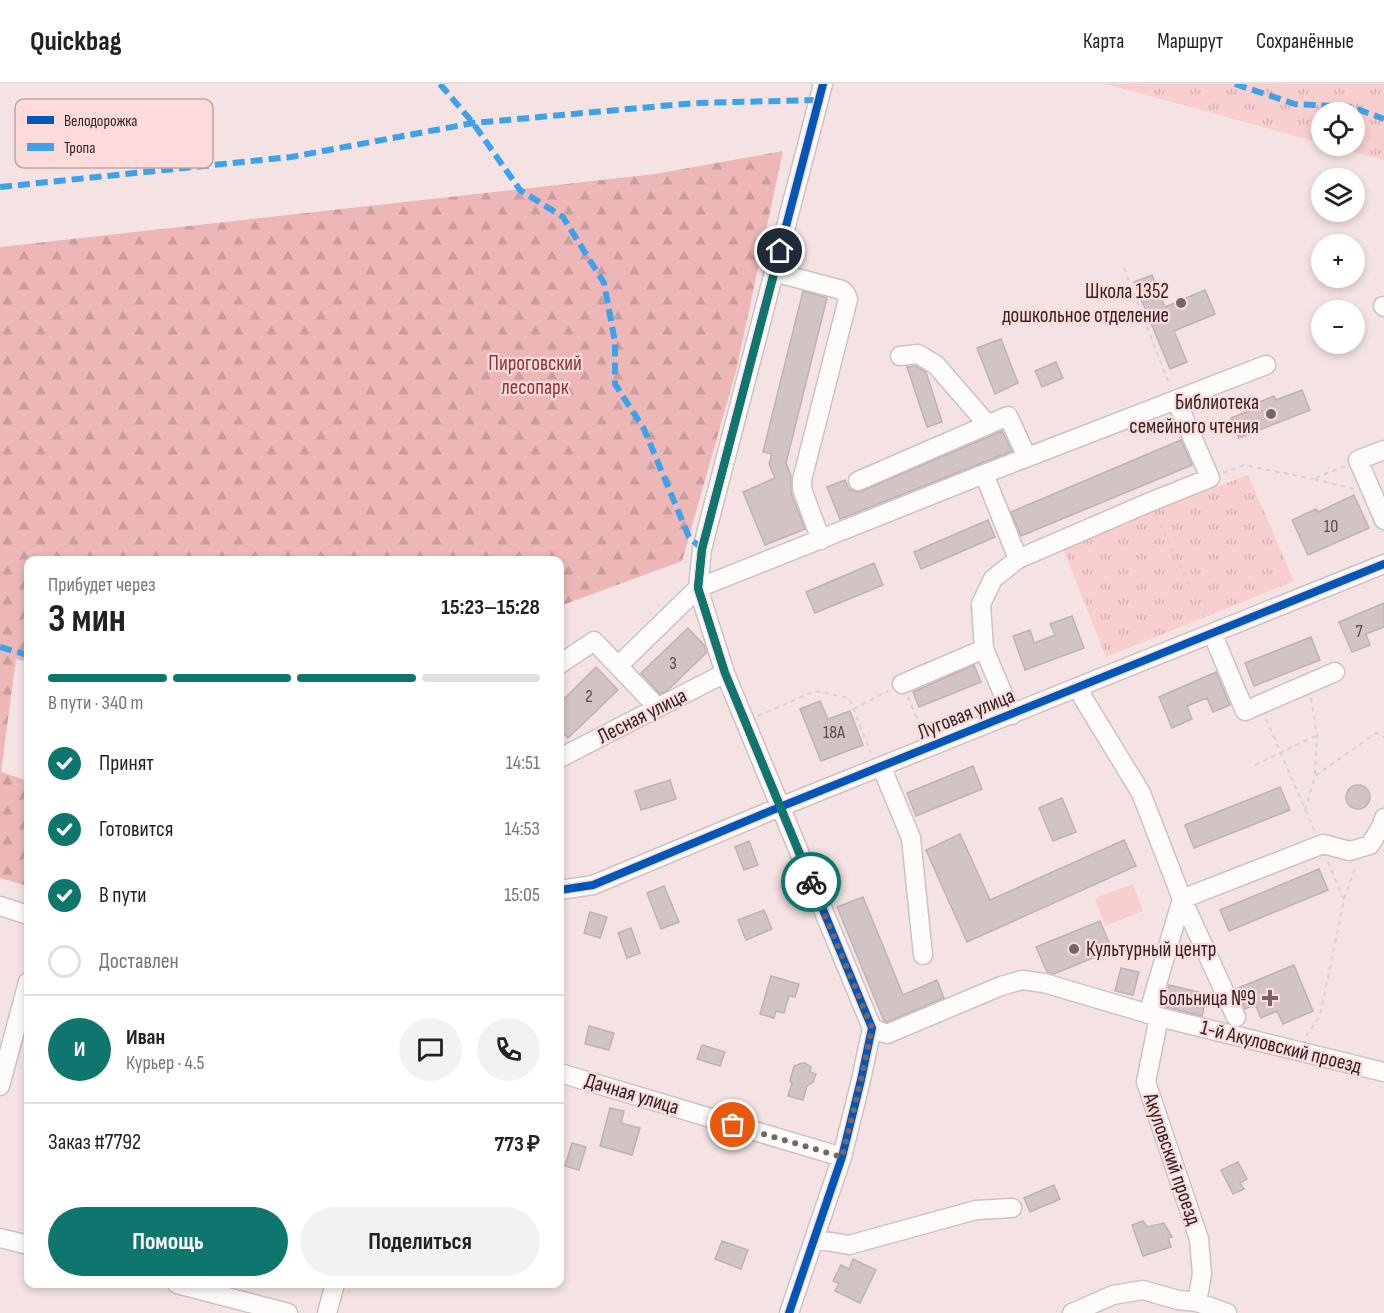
<!DOCTYPE html>
<html lang="ru">
<meta charset="utf-8">
<style>
body{margin:0;font-family:"Sofia Sans Condensed",sans-serif;background:#f2f2f2;color:#222;height:100vh;display:flex;flex-direction:column;font-size:22px;white-space:nowrap}
*{box-sizing:border-box;margin:0}
p{font-size:20px;color:#767676}
.icon{flex:none;width:33px;height:33px;fill:none;stroke:currentColor;stroke-width:2;stroke-linecap:round;stroke-linejoin:round}
.map{position:relative;flex:1;overflow:hidden}
.details{position:absolute;left:24px;top:472px;width:540px;height:732px;display:flex;flex-direction:column;background:#fff;border-radius:12px;box-shadow:0 3px 9px #0003}
.details>*{flex:none}
.fabs{position:absolute;left:1311px;top:18px;display:grid;gap:12px}
.fabs a{display:grid;place-items:center;width:54px;height:54px;border-radius:50%;background:#fff;box-shadow:0 3px 9px #0003;font-size:30px}
.pin{position:absolute;display:grid;place-items:center;width:51px;height:51px;color:#fff;margin:-26px;border:3px solid #fff;border-radius:50%;box-shadow:0 2px 6px #0007}
.courier{position:absolute;display:grid;place-items:center;width:60px;height:60px;margin:-30px;border:4px solid #0f766e;border-radius:50%;background:#fff;color:#222;box-shadow:0 2px 8px #0007}
.headline em{font-style:normal;font-weight:700}
.headline div{display:flex;flex-direction:column-reverse}
.headline{display:flex;align-items:center;justify-content:space-between;height:102px;padding:0 24px}
h1{font-size:39px;font-weight:700;line-height:45px}
.bar{display:grid;grid-template-columns:repeat(4,1fr);gap:9px 6px;align-content:center;height:72px;padding:0 24px}
.bar i{height:8px;border-radius:4px;background:#e0e0e0}
.bar .selected{background:#0f766e}
.bar p{grid-column:span 4}
.line{display:flex;align-items:center;gap:15px;padding:0 24px;border-top:2px solid #e0e0e0}
.line div{flex:1}
.round{display:grid;place-items:center;flex:none;width:63px;height:63px;border-radius:32px;background:#f2f2f2}
ol{padding:0 24px;list-style:none}
li{display:flex;align-items:center;gap:18px;height:66px}
li p{margin-inline-start:auto}
li .icon{padding:6px;border-radius:50%;background:#0f766e;color:#fff;stroke-width:4}
li:last-child{color:#767676}
li i{width:33px;height:33px;border:3px solid #e0e0e0;border-radius:50%}
.button{display:flex;gap:12px;margin-top:auto;padding:12px 24px}
.button a{flex:1;height:69px;border-radius:36px;background:#0f766e;color:#fff;font-size:24px;font-weight:700;line-height:69px;text-align:center}
.button a+a{background:#f2f2f2;color:#222}
header{display:flex;align-items:center;gap:36px;box-sizing:border-box;height:84px;padding:0 30px;background:#fff;border-bottom:2px solid #e0e0e0}
header strong{font-size:28px}
nav{display:flex;gap:33px;margin-inline-start:auto;font-size:21px}
.map>svg:first-child{display:block}
</style>
<header>
<strong>Quickbag</strong>
<nav><a>Карта</a><a>Маршрут</a><a>Сохранённые</a></nav>
</header>
<div class="map">
<svg width="1384" height="1229" viewBox="0 0 1384 1229">
<defs>
<pattern id="grass-tufts" width="24" height="20" patternUnits="userSpaceOnUse" patternTransform="scale(1.5)"><rect width="24" height="20" fill="#f8cece"/><path d="M3 7l-1-3M5 7V3M7 7l1-3M15 17l-1-3M17 17v-4M19 17l1-3" fill="none" stroke="#d5b1b1"/></pattern>
<pattern id="forest-firs" width="22" height="20" patternUnits="userSpaceOnUse" patternTransform="scale(1.5)"><rect width="22" height="20" fill="#edb7b8"/><path d="M5 1l3.5 6h-7zM16 11l3.5 6h-7z" fill="#cc9d9e"/></pattern>
</defs>
<rect width="100%" height="100%" fill="#f5e3e3"/>
<path fill="url(#grass-tufts)" d="M1106 0H1384V76L1330 62H1354V28H1322L1321 59Z
M1248 391 1294 497 1106 573 1062 462Z"/>
<path fill="url(#forest-firs)" d="M783 67 736 287 682 477 560 522V477H28V578L16 575 1 688 28 697V788L24 801 0 794V163L655 90Z"/>
<path fill="#f8cece" d="M1133 800 1143 827 1105 842 1095 814Z"/>
<path fill="#d2c4c4" stroke="#c0b2b2" stroke-width="1.5" d="M1152 191 1165 223 1205 206 1215 230 1174 247 1187 278 1170 285 1134 198Z
M803 207 827 214 786 379 791 392V409L805 445 765 461 743 408 775 394 769 380 772 370 763 368Z
M1001 255 1018 299 995 310 977 264Z
M1056 278 1063 294 1042 303 1035 287Z
M915 282 926 288 942 338 927 343 907 283Z
M1302 306 1310 326 1239 354 1231 334 1259 323 1257 319 1274 312 1276 316Z
M1002 347 1012 367 840 435 827 403 845 396 849 406 851 405 857 408 862 407Z
M1181 356 1192 381 1021 452 1011 428Z
M1354 411 1369 444 1308 471 1292 436 1316 425 1318 428Z
M988 436 995 453 921 485 914 468Z
M874 479 883 501 815 529 806 508Z
M1384 519V543L1366 550 1370 561 1352 568 1339 538Z
M1072 532 1084 564 1025 586 1013 552 1030 546 1034 559 1055 551 1050 540Z
M688 544 704 561 707 568 668 606 660 610 641 589Z
M1311 553 1320 576 1254 602 1245 579Z
M974 581 981 598 919 623 913 608Z
M596 583 618 606 568 654 560 646V619Z
M1216 588 1230 621 1213 628 1207 614 1187 622 1192 635 1172 644 1159 613Z
M820 617 828 635 850 627 863 661 821 677 800 625Z
M973 682 982 705 916 732 907 709Z
M670 696 676 715 641 726 635 707Z
M1346 713a12 12 0 1 1 24 0a12 12 0 1 1-24 0Z
M1280 703 1290 726 1194 764 1185 741Z
M1062 714 1076 748 1053 757 1039 724Z
M960 750 990 816 1124 756 1136 782 967 858 926 766Z
M749 757 758 781 744 786 735 763Z
M1319 785 1328 806 1229 847 1220 826Z
M664 802 679 838 661 845 647 809Z
M863 813 903 911 937 896 944 914 887 938 884 937 837 823Z
M764 826 772 845 746 856 738 836Z
M590 828 607 833 600 854 584 849Z
M1100 837 1112 866 1054 890 1047 888 1036 863Z
M631 844 640 869 627 874 618 849Z
M1294 881 1313 927 1283 940 1277 927 1261 934 1255 920 1245 925 1236 905Z
M1121 884 1139 888 1133 911 1115 907Z
M771 892 799 900 795 913 789 912 784 929 776 927 774 934 760 930Z
M1169 901 1207 910 1202 932 1162 922Z
M589 942 614 949 609 966 585 960Z
M702 961 725 968 720 982 697 975Z
M802 979H805L811 983 810 988 816 990 813 998 807 1002 803 1016 788 1012 792 999 790 997 794 982Z
M610 1024 624 1027 621 1039 640 1044 632 1071 600 1062Z
M572 1059 586 1063 579 1086 565 1082Z
M1238 1078 1247 1095 1240 1099 1244 1105 1233 1110 1221 1086Z
M1054 1101 1060 1115 1030 1128 1024 1114Z
M1143 1137 1147 1143 1164 1139 1172 1153 1168 1154 1171 1163 1143 1172 1132 1141Z
M722 1157 748 1166 741 1185 715 1175Z
M853 1175 876 1186 860 1219 835 1207 839 1199 833 1197 841 1181 849 1185Z"/>
<g fill="none" stroke-linecap="round" stroke-linejoin="round">
<defs>
<path id="minor" d="M774 188 842 206 846 210 848 215 802 396V405L821 456
M1383 222 1384 223
M900 272 918 270 936 281 988 341
M1384 366 1358 376 1384 436
M984 390 1018 475 1150 418 1210 394 1176 316
M858 397 1008 332 1027 373
M1212 549 1245 627 1335 588
M984 565 981 520 993 495 1018 475
M560 580 594 557 618 582
M902 600 984 565 1012 631
M1080 602 1083 614 1141 709 1182 815 1150 924
M658 624 618 582 698 504 984 390 1266 281
M560 674 725 589
M882 684 911 754 923 871
M560 806 593 801 780 723 1384 480
M0 822 28 831
M1159 933 1146 998 1199 1155 1202 1190 1197 1218
M1236 933 1182 815 1323 760 1350 767 1370 761 1381 743 1384 734
M872 944 887 950 1001 902 1022 896 1044 899 1159 933 1384 988
M560 989 842 1073
M0 1002 28 898
M0 1154 28 1161
M814 1155 849 1161 976 1126 1012 1124
M177 1200 288 1229
M327 1229 335 1200
M789 1229 842 1073 861 996 872 944 725 589 698 504 702 465 823 0
M1072 1229 1113 1211 1143 1206 1178 1216 1197 1218 1227 1229"/>
</defs>
<use href="#minor" stroke="#d0c1c1" stroke-width="21"/>
<path stroke="#d6d1d1" stroke-width="2" stroke-dasharray="4.5 4.5" stroke-linecap="butt" d="M1124 184 1170 302
M1345 382 1313 395 1354 405
M1223 389 1244 381 1313 395
M1156 432 1205 535
M908 613 923 648
M1311 614 1317 651 1315 692
M854 625 888 607
M758 632 815 607 849 614 871 669
M1266 635 1315 748
M1255 681 1317 651
M1305 726 1315 692 1376 649 1384 653
M1328 778 1344 816
M1306 952 1320 932 1344 816 1356 781"/>
<use href="#minor" stroke="#fefbfb" stroke-width="18"/>
<path stroke="#3ea2eb" stroke-width="6" stroke-dasharray="12 6" stroke-linecap="butt" d="M440 0 473 39 520 106 563 133 604 199 615 258V300L644 345 689 453 702 465
M1235 0 1295 20 1352 23 1384 35
M0 103 291 73 473 39 695 19 819 16
M0 563 28 571"/>
<defs>
<path id="cycleway" d="M560 806 593 801 780 723 1384 480
M789 1229 842 1073 861 996 872 944 725 589 698 504 702 465 823 0"/>
</defs>
<use href="#cycleway" stroke="#fddbdb" stroke-width="11"/>
<use href="#cycleway" stroke="#0057b8" stroke-width="8"/>
</g>
<g fill="none" stroke-linecap="round" stroke-linejoin="round">
<path stroke="#756767" stroke-width="6" stroke-dasharray="0 10.8" d="M733 1041 842 1073 861 996 872 944 811 798"/>
<path stroke="#0f766e" stroke-width="8" d="M780 167 702 465 698 504 725 589 811 798"/>
</g>
<g fill="#756767" stroke="#fddbdb" stroke-width="2">
<circle cx="1181" cy="219" r="6"/>
<circle cx="1271" cy="330" r="6"/>
<circle cx="1074" cy="865" r="6"/>
<path d="M1267 905h6v6h6v6h-6v6h-6v-6h-6v-6h6z"/>
</g>
<g text-anchor="middle" dominant-baseline="central" stroke-width="4.5" stroke-linejoin="round" paint-order="stroke">
<g font-size="18" fill="#584c4c">
<text x="1331" y="442">10</text>
<text x="1359" y="547">7</text>
<text x="673" y="579">3</text>
<text x="589" y="612">2</text>
<text x="834" y="648">18А</text>
</g>
<g font-size="21" fill="#302424" stroke="#fddbdb" text-anchor="end">
<text x="1169" y="207">Школа 1352<tspan x="1169" dy="24">дошкольное отделение</tspan></text>
<text x="1259" y="318">Библиотека<tspan x="1259" dy="24">семейного чтения</tspan></text>
<text x="1086" y="865" text-anchor="start">Культурный центр</text>
<text x="1256" y="914">Больница №9</text>
</g>
<g font-size="21" fill="#913038" stroke="#fddbdb">
<text x="535" y="279">Пироговский<tspan x="535" dy="24">лесопарк</tspan></text>
</g>
<g font-size="21" fill="#302424" stroke="#fddbdb">
<text transform="translate(966 630) rotate(-22)">Луговая улица</text>
<text transform="translate(642 632) rotate(-27)">Лесная улица</text>
<text transform="translate(1281 963) rotate(14)">1-й Акуловский проезд</text>
<text transform="translate(632 1010) rotate(17)">Дачная улица</text>
<text transform="translate(1172 1075) rotate(71)">Акуловский проезд</text>
</g>
</g>
<rect x="15" y="15" width="198" height="69" rx="9" fill="#fddbdb" stroke="#c0a4a4" stroke-width="1.5"/>
<rect x="27" y="32" width="27" height="8" fill="#0057b8"/>
<rect x="27" y="59" width="27" height="8" fill="#3ea2eb"/>
<g font-size="16" fill="#302424">
<text x="64" y="42">Велодорожка</text>
<text x="64" y="69">Тропа</text>
</g>
</svg>
<div class="fabs">
<a><svg class="icon" aria-label="locate" viewBox="0 0 24 24"><circle cx="12" cy="12" r="6"/><path d="M12 2v4M12 18v4M2 12h4M18 12h4"/></svg></a>
<a><svg class="icon" aria-label="layers" viewBox="0 0 24 24"><path d="M12 4l9 5-9 5-9-5zM3 14l9 5 9-5"/></svg></a>
<a>+</a>
<a>−</a>
</div>
<div class="pin" style="left:733px;top:1041px;background:#ea580c"><svg class="icon" aria-label="bag" viewBox="0 0 24 24"><path d="M5 8h14l-1 12H6zM9 8a3 3 0 0 1 6 0"/></svg></div>
<div class="pin" style="left:780px;top:167px;background:#1f2937"><svg class="icon" aria-label="home" viewBox="0 0 24 24"><path d="M3 11l9-7 9 7M6 9v11h12V9"/></svg></div>
<div class="courier" style="left:811px;top:798px"><svg class="icon" aria-label="bike" viewBox="0 0 24 24"><circle cx="6" cy="16" r="4"/><circle cx="18" cy="16" r="4"/><path d="M6 16l4-8h5l3 8M10 8l3 8H6M13 5h3"/></svg></div>
<section class="details">
<div class="headline"><div><h1>3 мин</h1><p>Прибудет через</p></div><em>15:23–15:28</em></div>
<div class="bar"><i class="selected"></i><i class="selected"></i><i class="selected"></i><i></i><p>В пути · 340 m</p></div>
<ol>
<li><svg class="icon" aria-label="check" viewBox="0 0 24 24"><path d="M5 12l5 5 9-10"/></svg>Принят<p>14:51</p></li>
<li><svg class="icon" aria-label="check" viewBox="0 0 24 24"><path d="M5 12l5 5 9-10"/></svg>Готовится<p>14:53</p></li>
<li><svg class="icon" aria-label="check" viewBox="0 0 24 24"><path d="M5 12l5 5 9-10"/></svg>В пути<p>15:05</p></li>
<li><i></i>Доставлен</li>
</ol>
<div class="line" style="height:108px"><b class="round" style="background:#0f766e;color:#fff">И</b><div><b>Иван</b><p>Курьер · 4.5</p></div><a class="round"><svg class="icon" aria-label="chat" viewBox="0 0 24 24"><path d="M4 5h16v11H9l-5 4z"/></svg></a><a class="round"><svg class="icon" aria-label="phone" viewBox="0 0 24 24"><path d="M5 4h4l2 5-3 2q2 4 5 5l2-3 5 2v4C11 20 4 13 5 4z"/></svg></a></div>
<div class="line" style="height:78px"><div>Заказ #7792</div><b>773 ₽</b></div>
<div class="button"><a>Помощь</a><a>Поделиться</a></div>
</section>
</div>
